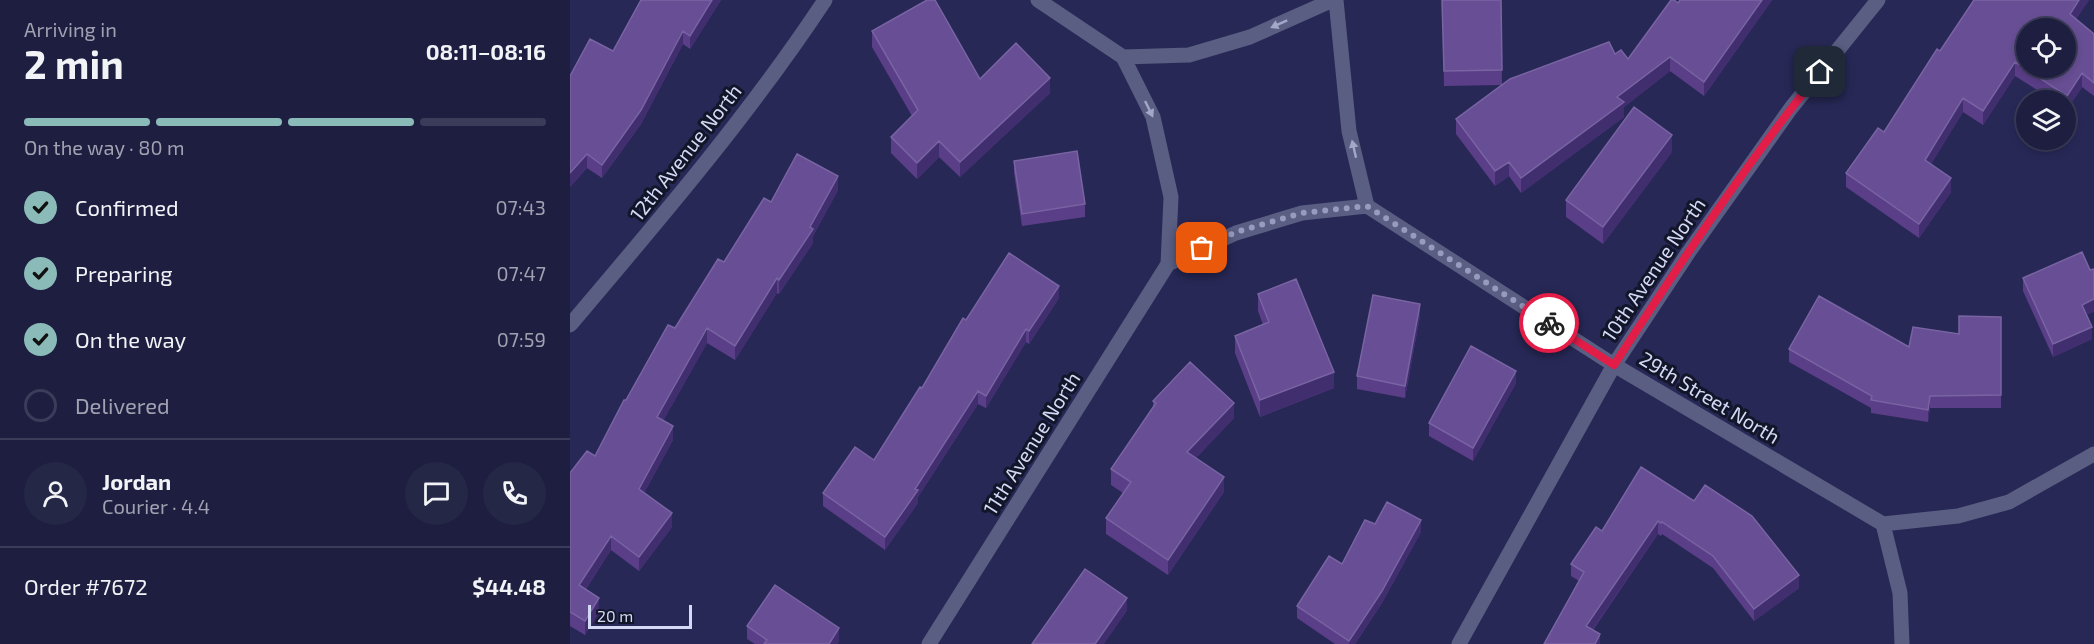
<!DOCTYPE html>
<meta charset="utf-8">
<style>
body{margin:0;font-family:"Exo 2",sans-serif;background:#252747;color:#f1f3f6;height:100vh;display:flex;flex-direction:column;font-size:22px;white-space:nowrap}
*{box-sizing:border-box;margin:0}
p{font-size:20px;color:#a0a2b1}
.icon{flex:none;width:33px;height:33px;fill:none;stroke:currentColor;stroke-width:2;stroke-linecap:round;stroke-linejoin:round}
.map{position:relative;flex:1;overflow:hidden}
.drawer{display:flex;flex-direction:column;background:#1d1e40;width:570px}
.drawer>*{flex:none}
.fabs{position:absolute;left:1446px;top:18px;display:grid;gap:12px}
.fabs a{display:grid;place-items:center;width:60px;height:60px;border-radius:50%;background:#1d1e40;box-shadow:0 3px 9px #0003,0 0 0 2px #3b3c59;font-size:30px}
.scale{position:absolute;left:18px;bottom:15px;width:104px;box-sizing:border-box;padding-left:6px;border:3px solid #d4d9f6;border-top:0;font-size:16px;line-height:21px;white-space:nowrap;color:#d4d9f6;-webkit-text-stroke:4px #131529;paint-order:stroke}
.pin{position:absolute;display:grid;place-items:center;width:51px;height:51px;color:#fff;margin:-26px;border-radius:12px;box-shadow:0 3px 9px #0006}
.courier{position:absolute;display:grid;place-items:center;width:60px;height:60px;margin:-30px;border:4px solid #e11d48;border-radius:50%;background:#fff;color:#222;box-shadow:0 2px 8px #0007}
.head em{font-style:normal;font-weight:700}
.head div{display:flex;flex-direction:column-reverse}
.head{display:flex;align-items:center;justify-content:space-between;height:102px;padding:0 24px}
h1{font-size:39px;font-weight:700;line-height:45px}
.bar{display:grid;grid-template-columns:repeat(4,1fr);gap:9px 6px;align-content:center;height:72px;padding:0 24px}
.bar i{height:8px;border-radius:4px;background:#3b3c59}
.bar .selected{background:#8bbbb9}
.bar p{grid-column:span 4}
.line{display:flex;align-items:center;gap:15px;padding:0 24px;border-top:2px solid #3b3c59}
.line div{flex:1}
.round{display:grid;place-items:center;flex:none;width:63px;height:63px;border-radius:32px;background:#252747}
ol{padding:0 24px;list-style:none}
li{display:flex;align-items:center;gap:18px;height:66px}
li p{margin-inline-start:auto}
li .icon{padding:6px;border-radius:50%;background:#8bbbb9;color:#111;stroke-width:4}
li:last-child{color:#a0a2b1}
li i{width:33px;height:33px;border:3px solid #3b3c59;border-radius:50%}
main{display:flex;flex:1;min-height:0}
.map>svg:first-child{display:block}
</style>
<main>
<section class="drawer">
<div class="head"><div><h1>2 min</h1><p>Arriving in</p></div><em>08:11–08:16</em></div>
<div class="bar"><i class="selected"></i><i class="selected"></i><i class="selected"></i><i></i><p>On the way · 80 m</p></div>
<ol>
<li><svg class="icon" aria-label="check" viewBox="0 0 24 24"><path d="M5 12l5 5 9-10"/></svg>Confirmed<p>07:43</p></li>
<li><svg class="icon" aria-label="check" viewBox="0 0 24 24"><path d="M5 12l5 5 9-10"/></svg>Preparing<p>07:47</p></li>
<li><svg class="icon" aria-label="check" viewBox="0 0 24 24"><path d="M5 12l5 5 9-10"/></svg>On the way<p>07:59</p></li>
<li><i></i>Delivered</li>
</ol>
<div class="line" style="height:108px"><a class="round"><svg class="icon" aria-label="person" viewBox="0 0 24 24"><circle cx="12" cy="8" r="4"/><path d="M4 21q1-7 8-7t8 7"/></svg></a><div><b>Jordan</b><p>Courier · 4.4</p></div><a class="round"><svg class="icon" aria-label="chat" viewBox="0 0 24 24"><path d="M4 5h16v11H9l-5 4z"/></svg></a><a class="round"><svg class="icon" aria-label="phone" viewBox="0 0 24 24"><path d="M5 4h4l2 5-3 2q2 4 5 5l2-3 5 2v4C11 20 4 13 5 4z"/></svg></a></div>
<div class="line" style="height:78px"><div>Order #7672</div><b>$44.48</b></div>
</section>
<div class="map">
<svg width="1524" height="644" viewBox="0 0 1524 644">
<rect width="100%" height="100%" fill="#272856"/>
<g fill="none" stroke-linecap="round" stroke-linejoin="round">
<path stroke="#5a5e82" stroke-width="15" d="M766 0 779 131 797 206
M553 57 619 55 680 37 763 0
M598 264 666 233 732 213 797 206 1044 365 1313 524
M0 325C89 220 179 115 255 0
M359 644 598 264 601 197 583 117 553 57 468 0
M889 644 1044 365 1118 253 1221 108 1308 0
M1332 644 1330 593 1313 524 1388 516 1439 502 1524 454"/>
</g>
<path fill="#5b3e88" d="M71 0H151L120 49 113 44 71 124 32 178 17 168 0 187V76L43 51Z
M872 0H931L932 85 1045 54 1058 59 1110 0H1202L1134 96 1100 71 1054 107V117L951 193 939 176 925 186 886 134V119L932 85 874 86Z
M1404 0H1519L1506 19 1524 34V96L1512 87 1497 110 1496 109V100H1483L1445 76 1413 125 1393 112 1361 164 1381 192 1349 238 1276 187V173L1314 132 1370 51Z
M302 31 410 79 480 93 390 177 369 157 347 179 321 153V137L342 116 302 47Z
M1102 152 1033 244 996 217V200Z
M444 161 515 204V217L452 226 444 173Z
M268 190 243 236V243L209 294 207 293 165 360 137 343 93 421 103 440 74 493 102 527 69 571 41 550 16 589 29 612 15 635 0 626V473L25 456 56 400 105 328 154 262 201 202Z
M1453 278 1517 315 1522 339 1483 357 1453 291Z
M688 294 764 388 690 417 665 353V336L693 325 688 311Z
M489 298 459 344 456 342 416 408 408 404 348 497V503L315 550 253 506V493L304 460 352 388 396 320Z
M850 316 835 398 787 389V376Z
M1431 317V408H1360L1358 422 1301 413V408L1219 362V349L1339 347 1389 334Z
M946 383 903 461 859 436V423Z
M583 401 664 418 626 458 654 492 598 575 536 534V518L553 493 541 485V469L583 408Z
M1071 467 1229 588 1184 621 1143 568 1092 534 1091 536 1088 534 1023 630 1030 644H974L1009 581 1001 576V564L1032 531Z
M805 524 851 532 812 603 785 644H765L727 618V606L772 564Z
M177 626 269 641 267 644H185L177 639Z"/>
<path fill="#412e6f" d="M142 0H151L120 49V36Z
M1192 0H1202L1134 96V82Z
M1509 0H1519L1500 28V14Z
M113 31V44L71 124 32 178V165Z
M1100 57V71L1054 107V117L951 193V178L1047 97Z
M1445 62V76L1413 125V111Z
M1512 73V87L1497 110V96Z
M480 78V93L390 177V162Z
M1393 98V112L1355 174V160Z
M1102 135V152L1033 244V227Z
M369 141V157L347 179V163Z
M17 154V168L0 187V173Z
M939 162V176L925 186V171Z
M268 176V190L243 236V243L209 294V280Z
M1381 178V192L1349 238V224Z
M207 278V293L165 360V346Z
M489 286V298L459 344V331Z
M1524 299V312L1512 317V305Z
M850 304V316L835 398V386Z
M1522 327V339L1483 357V344Z
M137 328V343L87 432V417Z
M456 329V342L416 408V396Z
M946 371V383L903 461V448Z
M764 372V388L690 417V400Z
M408 391V404L348 497V503L315 550V537L345 489Z
M1360 396V408L1358 422V410Z
M664 403V418L617 468V452Z
M103 426V440L69 503V489Z
M654 477V492L598 575V560Z
M102 513V527L69 571V557Z
M851 520V532L812 603 785 644H779V641Z
M1088 521V534L1016 639V626Z
M41 536V550L9 599V585Z
M1229 575V588L1184 621V609Z
M29 598V612L15 635V621Z
M557 598V611L534 644H525Z
M269 628V641L267 644H259Z
M1030 634V644H1025Z"/>
<path fill="#684e94" stroke="#7964a3" stroke-width="1.5" fill-rule="evenodd" d="M71 0H142L120 36 113 31 71 110 32 165 17 154 0 173V76L20 39 43 51Z
M357 0H365L410 79 446 43 480 78 390 162 369 141 347 163 321 137 348 110 302 31Z
M872 0H931L932 70 874 71Z
M1101 0H1104L1108 3 1110 0H1192L1134 82 1100 57 1047 97 1054 102 951 178 939 162 925 171 886 119 940 79 1039 42 1045 54 1051 50 1058 59Z
M1404 0H1509L1500 14 1524 34V83L1512 73 1497 96 1445 62 1413 111 1393 98 1355 160 1381 178 1349 224 1276 173 1308 128 1314 132 1367 49 1370 51ZM1456 28H1496V68H1456Z
M1064 107 1102 135 1033 227 996 200Z
M507 151 515 204 452 214 444 161Z
M227 154 268 176 240 227 243 229 209 280 207 278 165 346 137 328 87 417 103 426 69 489 102 513 69 557 41 536 9 585 29 598 15 621 0 612V473L17 451 25 456 54 400H56L98 325 105 328 148 259 154 262 194 198 201 202Z
M1512 252 1520 270 1524 269V299L1512 305 1522 327 1483 344 1453 278Z
M439 253 489 286 459 331 456 329 416 396 408 391 345 489 348 490 315 537 253 493 285 447 304 460 350 387 352 388 393 318 396 320Z
M726 279 764 372 690 400 665 336 699 322 688 294Z
M803 295 850 304 835 386 787 376Z
M1249 296 1339 347 1343 327 1389 334V316L1431 317V395L1360 396 1358 410 1301 400 1302 396 1219 349Z
M901 346 946 371 903 448 859 423Z
M620 362 664 403 617 452 654 477 598 560 536 518 561 482 541 469 586 403 583 401Z
M1071 467 1124 501 1135 485 1182 516 1229 575 1184 609 1143 556 1092 522 1091 523 1088 521 1016 626 1030 634 1025 644H974L1014 572 1001 564 1026 527 1032 531Z
M817 502 851 520 812 591 779 641 727 606 759 556 772 564 795 520 805 524Z
M515 569 557 598 525 644H462Z
M205 585 269 628 259 644H194L197 640 177 626Z"/>
<defs><path id="oneway-solid" d="M-6-.8H1V-3.2L6.5 0L1 3.2V.8H-6Z" transform="scale(1.5)"/></defs>
<g fill="#a3a8c8">
<use href="#oneway-solid" transform="translate(709 24) rotate(156)"/>
<use href="#oneway-solid" transform="translate(579 109) rotate(64)"/>
<use href="#oneway-solid" transform="translate(784 149) rotate(-103)"/>
</g>
<g fill="none" stroke-linecap="round" stroke-linejoin="round">
<path stroke="#979bbe" stroke-width="6" stroke-dasharray="0 10.8" d="M632 248 666 232 732 213 797 206 979 323"/>
<path stroke="#e11d48" stroke-width="8" d="M979 323 1044 365C1109 265 1175 165 1250 72"/>
</g>
<g text-anchor="middle" dominant-baseline="central" stroke-width="6" stroke-linejoin="round" paint-order="stroke">
<g font-size="20" fill="#d4d9f6" stroke="#131529">
<text transform="translate(115 152) rotate(-52)">12th Avenue North</text>
<text transform="translate(1083 269) rotate(-56)">10th Avenue North</text>
<text transform="translate(1140 397) rotate(31)">29th Street North</text>
<text transform="translate(461 443) rotate(-58)">11th Avenue North</text>
</g>
</g>
</svg>
<div class="fabs">
<a><svg class="icon" aria-label="locate" viewBox="0 0 24 24"><circle cx="12" cy="12" r="6"/><path d="M12 2v4M12 18v4M2 12h4M18 12h4"/></svg></a>
<a><svg class="icon" aria-label="layers" viewBox="0 0 24 24"><path d="M12 4l9 5-9 5-9-5zM3 14l9 5 9-5"/></svg></a>
</div>
<div class="scale">20 m</div>
<div class="pin" style="left:632px;top:248px;background:#ea580c"><svg class="icon" aria-label="bag" viewBox="0 0 24 24"><path d="M5 8h14l-1 12H6zM9 8a3 3 0 0 1 6 0"/></svg></div>
<div class="pin" style="left:1250px;top:72px;background:#1f2937"><svg class="icon" aria-label="home" viewBox="0 0 24 24"><path d="M3 11l9-7 9 7M6 9v11h12V9"/></svg></div>
<div class="courier" style="left:979px;top:323px"><svg class="icon" aria-label="bike" viewBox="0 0 24 24"><circle cx="6" cy="16" r="4"/><circle cx="18" cy="16" r="4"/><path d="M6 16l4-8h5l3 8M10 8l3 8H6M13 5h3"/></svg></div>
</div>
</main>
